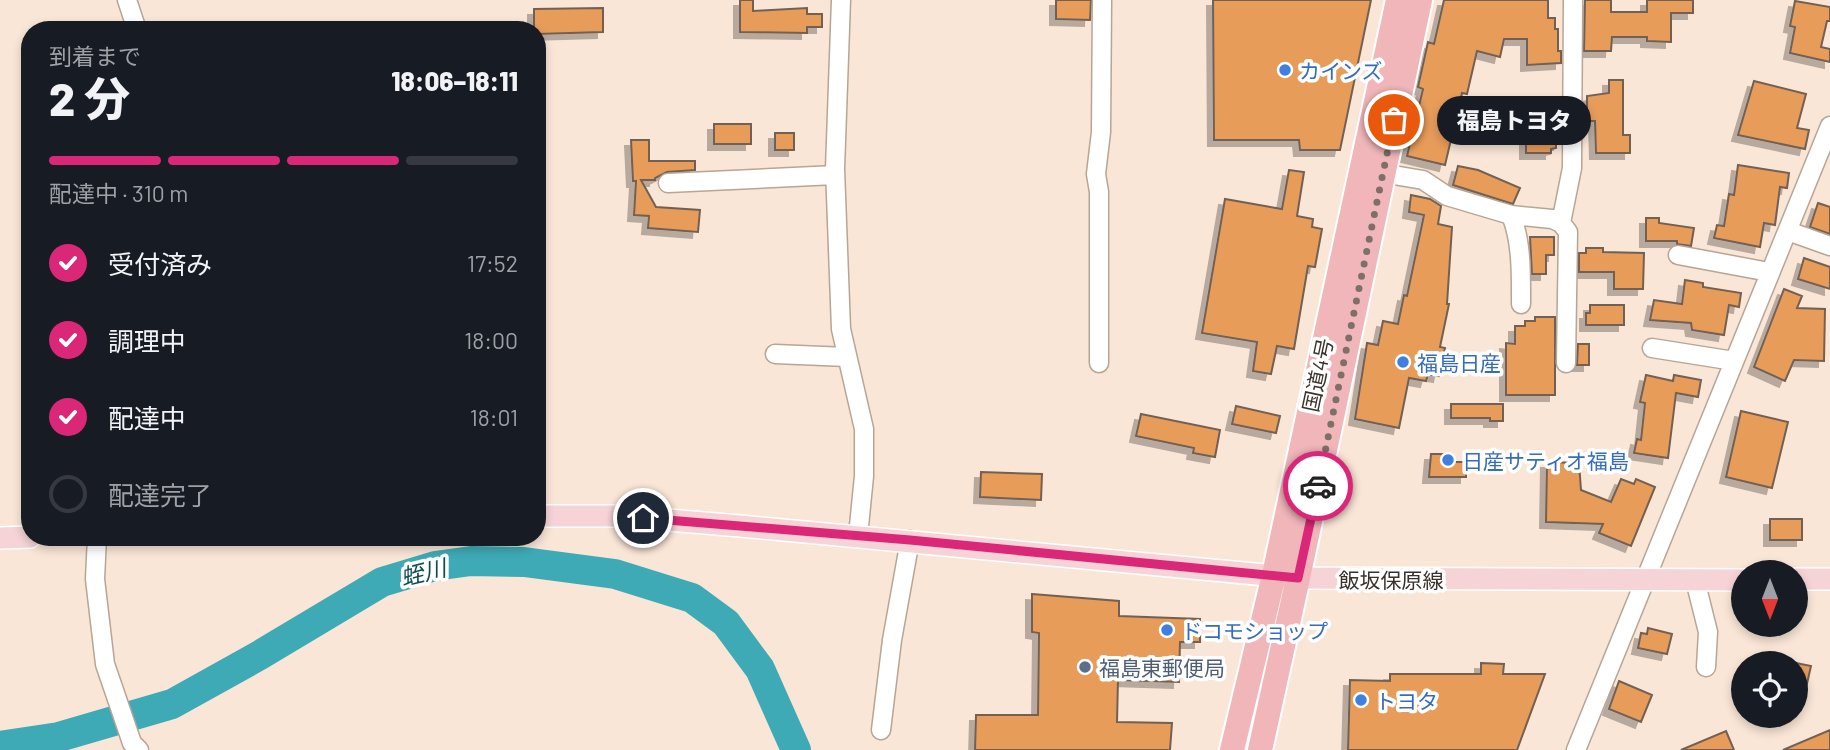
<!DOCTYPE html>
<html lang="ja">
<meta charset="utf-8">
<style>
body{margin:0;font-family:Barlow,"Noto Sans JP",sans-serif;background:#242831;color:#f1f3f6;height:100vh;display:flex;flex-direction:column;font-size:26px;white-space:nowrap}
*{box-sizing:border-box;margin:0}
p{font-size:23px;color:#9ea1a6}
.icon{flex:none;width:38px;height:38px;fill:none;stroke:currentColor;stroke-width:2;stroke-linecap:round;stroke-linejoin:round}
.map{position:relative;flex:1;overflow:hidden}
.sheet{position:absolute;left:21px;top:21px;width:525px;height:525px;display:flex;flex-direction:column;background:#171b24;border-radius:28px;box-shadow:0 4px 10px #0003}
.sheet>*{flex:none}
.needle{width:46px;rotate:180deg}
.buttons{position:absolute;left:1731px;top:560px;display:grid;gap:14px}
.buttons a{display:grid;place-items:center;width:77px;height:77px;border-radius:50%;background:#171b24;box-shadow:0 4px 10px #0003;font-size:35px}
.pin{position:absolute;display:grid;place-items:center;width:60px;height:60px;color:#fff;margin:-30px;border:4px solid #fff;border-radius:50%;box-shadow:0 2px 7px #0007}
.courier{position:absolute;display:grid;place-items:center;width:70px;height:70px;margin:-35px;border:5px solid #db2777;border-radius:50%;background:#fff;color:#222;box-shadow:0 2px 9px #0007}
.bubble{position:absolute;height:49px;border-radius:24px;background:#171b24;box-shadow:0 4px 10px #0003;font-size:23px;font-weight:800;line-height:49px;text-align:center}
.headline em{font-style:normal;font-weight:800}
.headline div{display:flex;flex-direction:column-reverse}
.headline{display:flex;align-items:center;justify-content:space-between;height:119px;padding:0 28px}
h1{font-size:46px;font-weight:800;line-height:52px}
.bar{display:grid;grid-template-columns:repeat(4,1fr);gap:10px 7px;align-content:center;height:84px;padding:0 28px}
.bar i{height:9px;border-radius:5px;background:#363941}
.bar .selected{background:#db2777}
.bar p{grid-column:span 4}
ol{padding:0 28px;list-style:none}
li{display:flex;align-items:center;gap:21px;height:77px}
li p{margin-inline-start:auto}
li .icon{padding:7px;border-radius:50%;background:#db2777;color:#fff;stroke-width:4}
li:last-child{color:#9ea1a6}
li i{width:38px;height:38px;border:4px solid #363941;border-radius:50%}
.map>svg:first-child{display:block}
</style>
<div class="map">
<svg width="1830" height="750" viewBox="0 0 1830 750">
<defs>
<filter id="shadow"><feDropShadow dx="-6" dy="6" stdDeviation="0" flood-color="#0004"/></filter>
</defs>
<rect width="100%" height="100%" fill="#fae6d7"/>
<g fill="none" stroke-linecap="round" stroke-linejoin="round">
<path stroke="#3eaab6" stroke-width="30" d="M0 746 59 737 172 704 260 655 382 582 435 566 471 561 524 562 615 574 692 598 726 623 760 669 796 750"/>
</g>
<path fill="#e79c5a" stroke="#726154" stroke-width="2" filter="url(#shadow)" d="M740 0H753V11L807 8V14H822V27H807V33L740 32Z
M1056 0H1091L1090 20 1056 19Z
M1213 0H1371L1340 150H1300L1299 140H1214Z
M1444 0H1548V18H1555V29H1558V51H1561V63L1527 65V39H1504L1500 57 1477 51 1467 94 1462 93 1445 165 1407 156 1423 89 1418 87 1428 42 1434 44Z
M1585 0H1611V12H1647V0H1693V13H1671V42L1647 41V37H1612L1611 51H1584Z
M1795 1 1830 7V21H1827L1821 47 1830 49V62L1790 53 1795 27 1790 26Z
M603 8V32L537 34V30H534V9Z
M1609 80H1623V135H1630V153H1596L1595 121H1587V96L1609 93Z
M1754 81 1806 94 1797 128 1809 130 1805 149 1738 135Z
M1526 101H1556V106H1559V144H1556V148L1551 149V153H1526Z
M714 124H751V144H714Z
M775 133H794V150H775Z
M631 140H649V161H695V170L667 172 655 178V180H641L656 207 700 210 698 232 648 228 649 216 634 215 636 181H633Z
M1738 165 1789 173 1787 188 1780 187 1775 225 1764 223 1760 247 1714 238 1717 225 1724 226 1729 194 1734 195Z
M1458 166 1478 170 1520 188 1513 204 1453 185Z
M1289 170 1304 172 1297 216 1313 219 1312 227 1322 229 1315 267 1308 266 1294 349 1277 346 1271 374 1253 371 1257 342 1202 333 1225 199 1282 209Z
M1411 195 1430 199 1441 206 1438 224 1452 227 1447 304H1449L1440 347 1445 348 1439 376 1428 374 1426 381 1409 378 1399 428 1355 419 1367 343 1378 345 1383 321 1398 324 1404 295 1407 296 1424 215 1409 212Z
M1818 203 1830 207V234L1810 227Z
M1646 218H1659V223L1694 228 1691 246 1677 244V241H1646Z
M1530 237H1554V255H1546V274H1532Z
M1586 248H1603V252L1644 253 1643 289H1614V272H1579V253H1586Z
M1804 258 1830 267V289L1798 279Z
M1685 280 1703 283V287L1741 293 1739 307 1729 305 1724 335 1692 330 1691 323 1650 320 1654 300 1682 304Z
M1784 289 1802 296 1797 308 1825 309 1824 361 1794 360 1785 381 1754 367Z
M1590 305H1624V325H1586V313H1590Z
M1535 317H1555V395H1506V343L1515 344V326H1525V321H1535Z
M1578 344H1589V365H1577Z
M1646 375 1673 381 1674 375 1701 380 1698 397 1676 393 1668 458 1634 453 1637 439 1641 440 1645 403 1640 402Z
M1451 404H1503V421H1490V418H1451Z
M1236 406 1280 416 1276 433 1232 424Z
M1741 411 1788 422 1772 488 1726 477Z
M1141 414 1220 430 1215 457 1193 453 1194 448 1136 436Z
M1431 454H1449V462H1466V477H1429Z
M1547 462 1579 463 1581 490 1611 502 1621 479 1634 484 1636 479 1655 487 1631 546 1599 533 1603 524 1546 522Z
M981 472 1042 474 1041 500 980 497Z
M1770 519H1802V540H1770Z
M1032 594 1119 601V616L1200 619V642H1180L1179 682 1118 680 1117 722 1172 723 1170 750H975L976 715H1038L1039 633 1032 632Z
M1648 628 1672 634 1667 654 1638 648 1641 633 1647 634Z
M1481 663 1504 664 1503 674H1545L1517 750H1348L1350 680 1390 681V674H1481Z
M1796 663 1811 666 1801 710 1796 709Z
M1619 681 1652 695 1641 722 1609 709Z
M1830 730V750H1783Z
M1726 731 1734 750H1681Z"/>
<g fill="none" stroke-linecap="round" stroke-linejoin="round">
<defs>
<path id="minor" d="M127 0 137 30
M841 0 835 169 841 329 864 429V476L858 536
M1382 173 1423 180 1447 196 1511 215 1552 219 1561 223 1568 232 1566 363
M668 183 835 175
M1511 215C1522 242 1521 275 1521 304
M1561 223 1572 168 1573 0
M1788 231 1830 246
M1678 255 1769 272
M1652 348 1734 361
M775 354 847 357
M1099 363V192L1096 174 1101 132 1102 0
M97 537 95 579 105 664 132 743 139 750
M1695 580 1708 632 1706 667
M881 730 892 640 910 540
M1576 750 1830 126"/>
<path id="major" d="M537 516H621L740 526 1298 578 1743 580
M0 538 30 537
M1796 579H1830"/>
<path id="highway" d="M1232 750 1274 575 1398 0
M1260 750 1298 578 1420 0"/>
</defs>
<use href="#minor" stroke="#b7a596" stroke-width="21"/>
<use href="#major" stroke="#fff" stroke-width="24"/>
<use href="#highway" stroke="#fff" stroke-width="28"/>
<use href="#minor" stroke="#fff" stroke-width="18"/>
<use href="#major" stroke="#f6d3d6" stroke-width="21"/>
<use href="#highway" stroke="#f0b6ba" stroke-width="24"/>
</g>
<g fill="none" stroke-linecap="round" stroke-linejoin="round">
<path stroke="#7d7067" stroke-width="7" stroke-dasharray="0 12.6" d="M1318 486 1394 120"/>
<path stroke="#db2777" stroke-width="9" d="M643 518 910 540 1298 578 1318 486"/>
</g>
<g fill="#3f7fe0" stroke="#fff" stroke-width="2.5">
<circle cx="1285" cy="70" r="7"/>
<circle cx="1403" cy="362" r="7"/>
<circle cx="1448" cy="460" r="7"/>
<circle cx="1167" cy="630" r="7"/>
<circle cx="1361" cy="700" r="7"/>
</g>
<circle fill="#5c6f8a" stroke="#fff" stroke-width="2.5" cx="1085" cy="667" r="7"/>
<g text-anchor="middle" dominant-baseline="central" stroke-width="7" stroke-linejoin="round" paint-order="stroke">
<g font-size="21" fill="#366cbe" stroke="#fff" text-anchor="start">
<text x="1299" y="70">カインズ</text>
<text x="1417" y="362">福島日産</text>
<text x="1462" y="460">日産サティオ福島</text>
<text x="1181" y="630">ドコモショップ</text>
<text x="1375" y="700">トヨタ</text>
</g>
<g font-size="21" fill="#39312b" stroke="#fff">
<text transform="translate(1317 375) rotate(-78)">国道4号</text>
<text x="1391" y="579">飯坂保原線</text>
</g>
<g font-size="21" fill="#4e5e75" stroke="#fff" text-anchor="start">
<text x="1099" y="667">福島東郵便局</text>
</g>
<g font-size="23" font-style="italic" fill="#0c4c53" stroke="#fff">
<text transform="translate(423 572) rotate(-14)">蛭川</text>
</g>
</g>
</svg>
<div class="buttons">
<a><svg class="needle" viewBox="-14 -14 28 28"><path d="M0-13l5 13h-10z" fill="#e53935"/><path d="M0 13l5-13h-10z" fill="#9ea1a6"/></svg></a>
<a><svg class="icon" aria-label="locate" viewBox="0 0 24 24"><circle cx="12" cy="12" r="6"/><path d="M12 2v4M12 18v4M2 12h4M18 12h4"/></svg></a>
</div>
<div class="pin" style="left:1394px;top:120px;background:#ea580c"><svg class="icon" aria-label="bag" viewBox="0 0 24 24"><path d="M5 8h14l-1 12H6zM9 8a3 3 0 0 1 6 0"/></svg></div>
<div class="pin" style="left:643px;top:518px;background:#1f2937"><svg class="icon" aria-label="home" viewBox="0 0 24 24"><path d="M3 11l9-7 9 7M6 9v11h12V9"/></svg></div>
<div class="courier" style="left:1318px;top:486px"><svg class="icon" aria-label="car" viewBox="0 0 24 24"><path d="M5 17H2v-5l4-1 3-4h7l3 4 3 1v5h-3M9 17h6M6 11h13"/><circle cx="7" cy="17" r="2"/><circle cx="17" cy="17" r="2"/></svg></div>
<div class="bubble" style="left:1437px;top:96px;width:154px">福島トヨタ</div>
<section class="sheet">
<div class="headline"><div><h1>2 分</h1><p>到着まで</p></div><em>18:06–18:11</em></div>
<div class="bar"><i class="selected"></i><i class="selected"></i><i class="selected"></i><i></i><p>配達中 · 310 m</p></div>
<ol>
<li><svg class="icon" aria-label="check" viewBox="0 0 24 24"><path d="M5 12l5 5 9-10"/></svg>受付済み<p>17:52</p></li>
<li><svg class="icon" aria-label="check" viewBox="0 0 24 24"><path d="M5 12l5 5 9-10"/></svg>調理中<p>18:00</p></li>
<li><svg class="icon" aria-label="check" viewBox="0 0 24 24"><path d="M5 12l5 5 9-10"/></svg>配達中<p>18:01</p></li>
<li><i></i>配達完了</li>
</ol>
</section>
</div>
